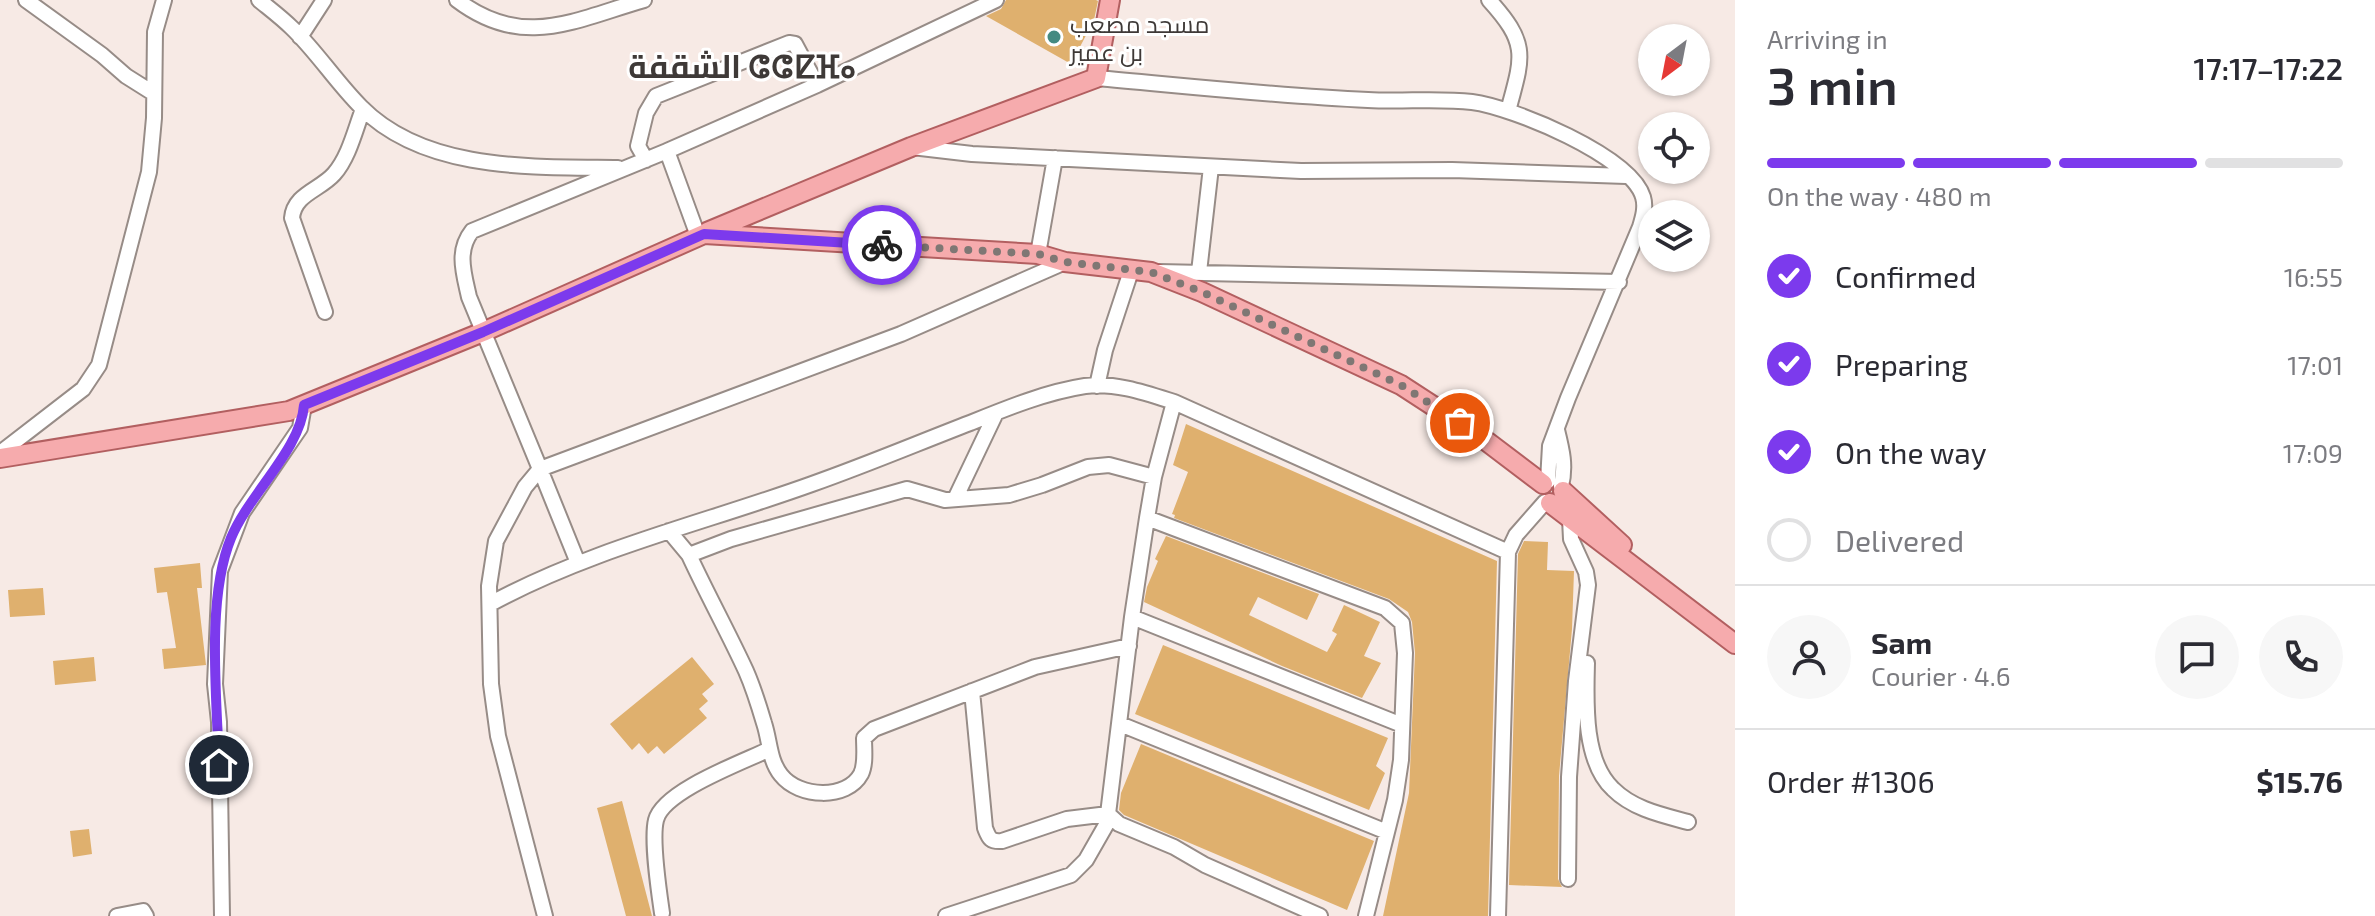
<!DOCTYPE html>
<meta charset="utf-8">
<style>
body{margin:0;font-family:"Exo 2",Cairo,"Noto Sans Tifinagh",sans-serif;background:#f7f7f7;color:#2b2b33;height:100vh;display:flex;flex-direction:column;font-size:30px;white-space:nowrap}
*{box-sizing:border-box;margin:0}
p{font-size:26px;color:#7c7c81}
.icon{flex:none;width:44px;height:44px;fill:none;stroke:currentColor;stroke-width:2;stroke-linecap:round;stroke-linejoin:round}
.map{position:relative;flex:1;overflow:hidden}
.sheet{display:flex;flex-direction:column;background:#fff;width:640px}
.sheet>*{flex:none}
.needle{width:52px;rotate:212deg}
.controls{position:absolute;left:1638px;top:24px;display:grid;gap:16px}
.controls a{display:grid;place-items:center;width:72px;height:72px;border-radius:50%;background:#fff;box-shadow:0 2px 6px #0004;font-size:40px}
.pin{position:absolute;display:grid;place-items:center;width:68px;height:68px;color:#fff;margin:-34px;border:4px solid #fff;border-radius:50%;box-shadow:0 2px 8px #0007}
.courier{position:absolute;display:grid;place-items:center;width:80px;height:80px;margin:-40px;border:6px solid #7c3aed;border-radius:50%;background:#fff;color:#222;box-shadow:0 2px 10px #0007}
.headline em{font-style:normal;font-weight:600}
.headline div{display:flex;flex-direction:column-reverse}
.headline{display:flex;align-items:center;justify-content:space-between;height:136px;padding:0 32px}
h1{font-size:52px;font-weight:600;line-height:60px}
.bar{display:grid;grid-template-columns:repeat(4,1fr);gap:12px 8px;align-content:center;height:96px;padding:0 32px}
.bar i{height:10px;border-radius:6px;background:#e1e1e2}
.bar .on{background:#7c3aed}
.bar p{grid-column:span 4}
.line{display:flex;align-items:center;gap:20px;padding:0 32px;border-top:2px solid #e1e1e2}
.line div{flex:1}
.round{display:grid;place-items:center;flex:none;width:84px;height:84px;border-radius:42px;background:#f7f7f7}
ol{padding:0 32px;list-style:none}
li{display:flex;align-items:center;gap:24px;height:88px}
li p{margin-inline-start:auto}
li .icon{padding:8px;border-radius:50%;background:#7c3aed;color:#fff;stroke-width:4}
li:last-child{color:#7c7c81}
li i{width:44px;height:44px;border:4px solid #e1e1e2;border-radius:50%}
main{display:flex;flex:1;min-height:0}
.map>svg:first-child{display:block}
</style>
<main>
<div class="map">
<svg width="1735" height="916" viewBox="0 0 1735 916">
<rect width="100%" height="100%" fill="#f7eae5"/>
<path fill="#dfb06e" d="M1006 0H1096L1098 1 1094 20 1071 64 986 16 1001 9Z
M1186 424 1497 561 1488 916H1383L1409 793 1415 653 1412 622 1408 612 1389 599 1174 518 1175 515 1172 514 1188 472 1173 465Z
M1166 536 1319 594 1307 620 1258 597 1249 615 1327 652 1337 634 1332 631 1344 605 1380 622 1364 656 1381 663 1362 698 1282 666 1144 602 1147 587 1158 561 1155 559Z
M1524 541 1548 542 1547 570 1574 571 1572 629 1559 776 1558 879 1562 887 1509 885 1518 554Z
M200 563 202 588H197L206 665 164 669 162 649 176 648 167 592 157 593 154 568Z
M43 588 45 615 10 617 8 590Z
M1163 645 1388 738 1376 766 1385 773 1369 810 1135 714Z
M94 657 96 681 55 685 53 661Z
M692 657 714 684 702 694 708 701 699 709 707 718 664 754 657 746 648 754 639 743 632 750 610 724Z
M1141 744 1374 841 1347 910 1124 815 1119 810 1121 793Z
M622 801 652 916H626L597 808Z
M89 829 92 854 73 857 70 831Z"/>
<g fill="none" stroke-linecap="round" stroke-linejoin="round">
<defs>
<path id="minor" d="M26 0 102 55 126 76 153 93
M259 0C270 9 282 18 292 28 317 52 336 82 361 107 425 172 534 167 618 168
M457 0C523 50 574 20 644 0
M1489 0C1529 44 1523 56 1508 111
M300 37 324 0
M1096 78C1186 86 1277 96 1368 100 1402 102 1438 98 1472 102 1512 107 1631 156 1643 197 1646 207 1643 217 1640 227L1568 398 1550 446 1548 481
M912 147 972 154 1301 171 1452 170 1626 176
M667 151 817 85 996 0
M646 160 638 146 646 113 656 96 789 43 795 44 817 85
M1038 254 1055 158
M1159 272 1619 282
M1199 272 1211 167
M325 312 292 218C294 194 320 190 334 174 349 157 355 130 363 109
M1097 386 1105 350 1131 271
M1174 402 1154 477 1147 518 1132 617 1108 814 1119 824 1174 847 1205 865 1320 916
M1557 430C1562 450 1566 466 1561 486
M0 453 83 389 99 365 149 172 154 118 155 32 164 0
M955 499 996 413
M1147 518 1385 608 1402 623 1405 653 1401 760 1395 800 1366 916
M669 531 689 555 731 539 907 489 945 500 1009 495 1042 485 1088 467 1109 465 1154 477
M689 555C707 594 728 632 746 671 753 687 759 706 764 723 770 741 769 760 781 775 799 798 847 800 861 774 866 764 864 749 864 738L874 729 1035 667 1129 646
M578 563 540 469 901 334 1065 262
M490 604C591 549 704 523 812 484 866 465 918 443 970 423 1007 408 1046 392 1085 386 1115 382 1146 393 1174 402L1508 552
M1132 617 1402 725
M1587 663C1586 701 1583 761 1613 789 1633 809 1662 815 1688 822
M972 691 985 828C989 838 990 842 1002 841L1067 819 1108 814
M1120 724 1387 832
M1568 879 1569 777 1576 681 1588 585 1586 572 1571 539 1570 519
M662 913C659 892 651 840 656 820 663 791 743 762 770 749
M117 916 143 911 146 916
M222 916 219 722 215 684 220 571 242 513 300 428 304 405
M545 916 498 736 491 684 489 586 496 541 525 487 540 469 469 297C464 274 456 251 472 231L667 151 698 236
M946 916 1071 875 1086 860 1110 818
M1498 916 1508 552 1516 535 1545 502"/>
<path id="major" d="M707 232 911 147 1096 78 1110 0
M0 458 289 411 483 332 704 234 1038 254 1065 262 1151 272 1202 292 1401 385 1481 437 1543 484
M1563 491 1622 545
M1550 503 1735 644"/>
</defs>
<use href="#minor" stroke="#978c87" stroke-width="18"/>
<use href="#major" stroke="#b25f60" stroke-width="22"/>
<use href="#minor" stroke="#fff" stroke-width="14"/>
<use href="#major" stroke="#f6abad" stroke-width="18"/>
</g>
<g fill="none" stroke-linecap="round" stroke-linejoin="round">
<path stroke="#7f7774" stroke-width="8" stroke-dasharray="0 14.4" d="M882 245 1038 254 1065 262 1151 272 1202 292 1401 385 1460 423"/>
<path stroke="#7c3aed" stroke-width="10" d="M219 765C217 699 206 599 231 538 249 494 301 449 304 405L483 332 704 234 882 245"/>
</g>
<circle fill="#448a81" stroke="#fff" stroke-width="3" cx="1054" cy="37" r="8"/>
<g text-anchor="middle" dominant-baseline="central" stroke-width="6" stroke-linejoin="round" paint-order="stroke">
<g font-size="24" fill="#3e3937" stroke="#fff" text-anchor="start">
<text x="1070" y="23">مسجد مصعب<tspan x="1070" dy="28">بن عمير</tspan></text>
</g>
<g font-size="32" font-weight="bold" fill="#3e3937" stroke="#fff">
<text x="742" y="65">الشقفة ⵛⵛⵇⴼⴰ</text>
</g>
</g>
</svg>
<div class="controls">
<a><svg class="needle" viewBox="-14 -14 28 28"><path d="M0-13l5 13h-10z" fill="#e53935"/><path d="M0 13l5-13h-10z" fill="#7c7c81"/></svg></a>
<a><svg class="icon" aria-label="locate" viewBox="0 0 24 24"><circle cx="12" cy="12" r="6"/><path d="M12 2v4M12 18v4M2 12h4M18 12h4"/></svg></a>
<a><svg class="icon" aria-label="layers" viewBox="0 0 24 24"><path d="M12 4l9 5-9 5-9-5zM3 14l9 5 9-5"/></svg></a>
</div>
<div class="pin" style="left:1460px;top:423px;background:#ea580c"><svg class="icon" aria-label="bag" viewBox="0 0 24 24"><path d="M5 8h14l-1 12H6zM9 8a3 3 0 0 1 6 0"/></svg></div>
<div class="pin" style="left:219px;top:765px;background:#1f2937"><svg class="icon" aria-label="home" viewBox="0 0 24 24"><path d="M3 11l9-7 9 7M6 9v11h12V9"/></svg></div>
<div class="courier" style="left:882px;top:245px"><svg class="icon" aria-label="bike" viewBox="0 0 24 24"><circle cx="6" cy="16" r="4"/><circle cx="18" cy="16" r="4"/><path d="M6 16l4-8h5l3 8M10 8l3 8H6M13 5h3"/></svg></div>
</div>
<section class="sheet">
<div class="headline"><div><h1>3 min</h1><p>Arriving in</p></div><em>17:17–17:22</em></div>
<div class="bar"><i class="on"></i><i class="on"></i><i class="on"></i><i></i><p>On the way · 480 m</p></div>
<ol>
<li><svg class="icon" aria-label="check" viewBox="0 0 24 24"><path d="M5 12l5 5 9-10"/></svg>Confirmed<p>16:55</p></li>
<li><svg class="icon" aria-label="check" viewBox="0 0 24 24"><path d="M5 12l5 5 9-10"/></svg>Preparing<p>17:01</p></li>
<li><svg class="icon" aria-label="check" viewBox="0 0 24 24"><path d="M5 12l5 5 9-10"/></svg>On the way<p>17:09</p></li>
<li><i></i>Delivered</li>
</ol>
<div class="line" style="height:144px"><a class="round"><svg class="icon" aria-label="person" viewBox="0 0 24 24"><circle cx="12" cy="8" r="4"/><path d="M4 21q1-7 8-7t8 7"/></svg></a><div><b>Sam</b><p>Courier · 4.6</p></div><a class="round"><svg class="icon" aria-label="chat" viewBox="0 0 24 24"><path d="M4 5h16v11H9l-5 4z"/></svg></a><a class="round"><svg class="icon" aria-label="phone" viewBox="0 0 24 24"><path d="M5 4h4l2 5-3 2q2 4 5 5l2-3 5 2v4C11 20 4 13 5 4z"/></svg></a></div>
<div class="line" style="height:104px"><div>Order #1306</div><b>$15.76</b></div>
</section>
</main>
